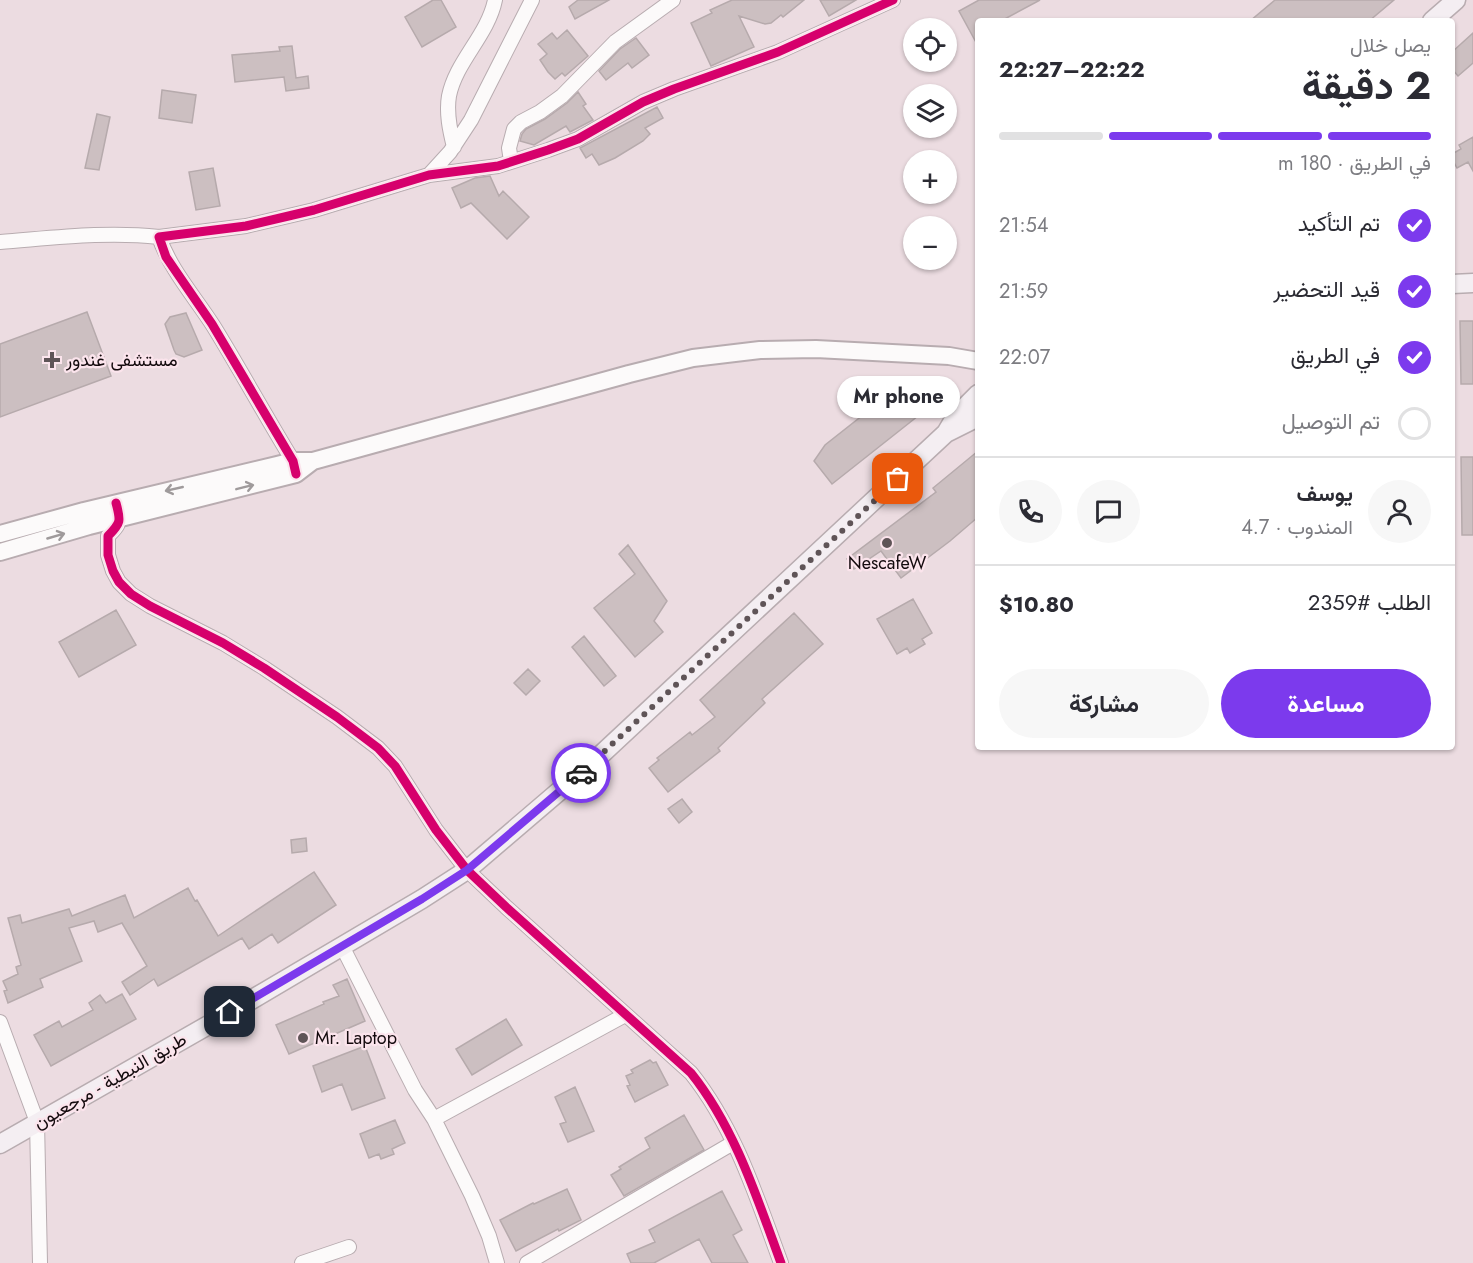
<!DOCTYPE html>
<html lang="ar">
<meta charset="utf-8">
<style>
body{margin:0;font-family:Jost,Vazirmatn,sans-serif;background:#f7f7f7;color:#2b2b33;direction:rtl;height:100vh;display:flex;flex-direction:column;font-size:22px;white-space:nowrap}
*{box-sizing:border-box;margin:0}
p{font-size:20px;color:#7c7c81}
.icon{flex:none;width:33px;height:33px;fill:none;stroke:currentColor;stroke-width:2;stroke-linecap:round;stroke-linejoin:round}
.map{position:relative;flex:1;overflow:hidden;direction:ltr}
.details{position:absolute;left:975px;top:18px;width:480px;height:732px;display:flex;flex-direction:column;background:#fff;border-radius:6px;box-shadow:0 2px 4px #0004;direction:rtl}
.details>*{flex:none}
.fabs{position:absolute;left:903px;top:18px;display:grid;gap:12px}
.fabs a{display:grid;place-items:center;width:54px;height:54px;border-radius:50%;background:#fff;box-shadow:0 2px 4px #0004;font-size:30px}
.pin{position:absolute;display:grid;place-items:center;width:51px;height:51px;color:#fff;margin:-26px;border-radius:12px;box-shadow:0 3px 9px #0006}
.courier{position:absolute;display:grid;place-items:center;width:60px;height:60px;margin:-30px;border:4px solid #7c3aed;border-radius:50%;background:#fff;color:#222;box-shadow:0 2px 8px #0007}
.bubble{position:absolute;height:42px;border-radius:21px;background:#fff;box-shadow:0 2px 4px #0004;font-size:20px;font-weight:700;line-height:42px;text-align:center;direction:rtl}
.summary em{font-style:normal;font-weight:700}
.summary div{display:flex;flex-direction:column-reverse}
.summary{display:flex;align-items:center;justify-content:space-between;height:102px;padding:0 24px}
h1{font-size:39px;font-weight:700;line-height:45px}
.bar{display:grid;grid-template-columns:repeat(4,1fr);gap:9px 6px;align-content:center;height:72px;padding:0 24px}
.bar i{height:8px;border-radius:4px;background:#e1e1e2}
.bar .on{background:#7c3aed}
.bar p{grid-column:span 4}
.line{display:flex;align-items:center;gap:15px;padding:0 24px;border-top:2px solid #e1e1e2}
.line div{flex:1}
.round{display:grid;place-items:center;flex:none;width:63px;height:63px;border-radius:32px;background:#f7f7f7}
ol{padding:0 24px;list-style:none}
li{display:flex;align-items:center;gap:18px;height:66px}
li p{margin-inline-start:auto}
li .icon{padding:6px;border-radius:50%;background:#7c3aed;color:#fff;stroke-width:4}
li:last-child{color:#7c7c81}
li i{width:33px;height:33px;border:3px solid #e1e1e2;border-radius:50%}
.button{display:flex;gap:12px;margin-top:auto;padding:12px 24px}
.button a{flex:1;height:69px;border-radius:36px;background:#7c3aed;color:#fff;font-size:24px;font-weight:700;line-height:69px;text-align:center}
.button a+a{background:#f7f7f7;color:#2b2b33}
.map>svg:first-child{display:block}
</style>
<div class="map">
<svg width="1473" height="1263" viewBox="0 0 1473 1263">
<rect width="100%" height="100%" fill="#ecdce1"/>
<path fill="#ccbfc1" stroke="#b6aaac" stroke-width="1.5" d="M433 0H441L456 27 422 47 405 17Z
M578 0H609L575 19 569 7Z
M732 0H804L783 17 781 15 771 23 765 24 739 16 754 47 711 66 691 23 712 13 710 10Z
M820 0H856L829 16Z
M979 0H1040L1001 21H978V46L959 11Z
M1275 0H1394L1369 21H1250Z
M567 30 588 56 565 76 562 73 555 79 548 72 540 60 547 54 538 44 552 33 557 39Z
M1473 33V63L1458 76 1452 69V52Z
M636 38 649 55 632 68 628 63 606 80 599 71 620 49Z
M292 46 296 78 308 76 309 88 286 91 284 77 235 82 232 55 280 51 279 47Z
M162 90 196 95 192 123 159 118Z
M578 92 586 104 583 106 593 120 570 132 566 126 534 145 520 141 522 134 526 129 545 119 567 103Z
M657 107 663 118 645 128 650 134 643 141 615 158 599 165 592 154 586 158 580 148Z
M97 114 110 117 99 170 85 168Z
M1473 137V171L1468 162 1457 168 1452 159V154L1461 149 1459 145Z
M213 168 220 206 196 210 189 172Z
M490 176 499 196 503 191 529 217 507 239 471 203 461 208 452 188 475 178Z
M87 312 111 376 0 417V344Z
M186 313 202 350 184 357 176 354 174 350 165 324 170 317Z
M1460 321H1473V384H1461Z
M888 380 939 383 942 397 832 484 814 461 825 445 887 396Z
M978 451V517L950 541 901 578 881 551 854 569 847 559 936 492 933 488Z
M1461 457H1473V535H1462Z
M628 545 667 601 654 621 663 632 635 657 594 608 635 574 619 554Z
M913 599 932 633 922 639 925 644 910 653 907 648 897 654 877 619Z
M116 610 136 645 79 677 59 642Z
M794 613 823 644 762 699 765 703 718 748 720 751 668 792 649 768 659 760 657 758 690 732 692 735 715 717 700 700Z
M584 636 616 676 604 686 572 647Z
M528 669 540 681 526 695 514 683Z
M682 799 692 812 679 823 668 809Z
M306 838 307 851 292 853 291 840Z
M314 872 336 905 278 943 272 934 249 949 242 938 158 986 154 979 130 995 122 982 147 966 122 923 98 932 94 921 69 928 82 961 40 979 43 987 8 1003 4 991 7 990 3 981 18 974 16 967 21 965 8 918 20 915 22 923 69 909 72 916 125 895 134 918 188 888 195 901 197 900 218 936Z
M347 979 365 1021 289 1054 276 1025 324 1004 323 1002 339 996 333 985Z
M122 994 136 1019 51 1066 34 1035 59 1021 62 1027 93 1010 89 1003 100 995 106 1003Z
M506 1019 522 1045 472 1075 456 1049Z
M365 1046 385 1098 352 1110 342 1084 322 1092 313 1066Z
M650 1060 653 1063 656 1062 668 1085 635 1102 627 1086 630 1085 626 1076 633 1073 631 1070Z
M575 1087 594 1131 568 1142 560 1124 566 1122 555 1097Z
M684 1115 704 1150 624 1196 611 1175 621 1169 619 1167 650 1148 645 1138Z
M395 1120 405 1143 392 1149 394 1154 381 1159 379 1154 369 1158 360 1134Z
M567 1189 581 1220 559 1231 558 1229 516 1251 500 1220 533 1203 534 1204Z
M722 1191 742 1230 733 1235 748 1263H712L699 1239 654 1263H631L627 1254 655 1242 649 1230Z"/>
<g fill="none" stroke-linecap="round" stroke-linejoin="round">
<defs>
<path id="minor" d="M454 147C450 131 446 113 449 96 456 61 488 35 495 0
M511 161 509 148 514 129 521 122 540 112 562 96 615 42 673 0
M429 175 450 152 471 120 532 0
M0 242C53 238 106 231 159 237
M295 469 293 461C266 417 241 371 214 327 195 297 171 271 159 237L246 226 314 210 429 175 498 166 548 150 578 139 643 102 674 89 778 52 893 0
M118 512C121 524 116 528 108 536V555L113 571 119 582 131 594 150 606 223 643 264 668 337 717 378 748 395 766 436 830 467 870 506 907 691 1073C735 1128 757 1198 781 1263
M342 946 415 1090 434 1119
M0 1022 37 1122 40 1263
M302 1263 349 1247
M497 1263 489 1236 472 1196 434 1119 625 1015
M527 1263 733 1143"/>
<path id="tertiary" d="M0 534 84 511 277 465 293 461H313L629 374 693 358 760 350 816 349 949 356 978 361
M0 552 89 526 296 474 313 461"/>
<path id="secondary" d="M1432 21 1456 0
M1452 284 1473 283
M946 433 978 417
M0 1144 212 1023 422 899 467 870 591 764 946 433 956 416 978 394"/>
</defs>
<use href="#minor" stroke="#b8acb0" stroke-width="16"/>
<use href="#tertiary" stroke="#b8acb0" stroke-width="20"/>
<use href="#secondary" stroke="#b8acb0" stroke-width="21"/>
<use href="#minor" stroke="#fcfafa" stroke-width="14"/>
<use href="#tertiary" stroke="#fcfafa" stroke-width="16"/>
<use href="#secondary" stroke="#f4eef2" stroke-width="18"/>
<defs>
<path id="cycleway" d="M296 474 293 461 212 324 166 257 159 237 246 226 314 210 429 175 498 166 548 150 578 139 643 102 674 89 778 52 893 0
M116 503C121 521 121 523 108 536V555L113 571 119 582 131 594 150 606 223 643 264 668 337 717 378 748 395 766 436 830 467 870 506 907 691 1073C735 1128 757 1198 781 1263"/>
</defs>
<use href="#cycleway" stroke="#fbe4ec" stroke-width="13"/>
<use href="#cycleway" stroke="#d6006c" stroke-width="9"/>
</g>
<defs><path id="oneway-shaft" d="M-6 0H5M1.5-3L5.5 0L1.5 3" fill="none" stroke-width="1.6" stroke-linecap="round" stroke-linejoin="round" transform="scale(1.5)"/></defs>
<g stroke="#9f9a9b">
<use href="#oneway-shaft" transform="translate(245 487) rotate(-14)"/>
<use href="#oneway-shaft" transform="translate(174 489) rotate(167)"/>
<use href="#oneway-shaft" transform="translate(56 536) rotate(-16)"/>
</g>
<g fill="none" stroke-linecap="round" stroke-linejoin="round">
<path stroke="#5f5457" stroke-width="6" stroke-dasharray="0 10.8" d="M581 773 898 479"/>
<path stroke="#7c3aed" stroke-width="8" d="M230 1012 422 899 467 870 581 773"/>
</g>
<g fill="#5f5457" stroke="#fbe4ec" stroke-width="2">
<path d="M49 351h6v6h6v6h-6v6h-6v-6h-6v-6h6z"/>
<circle cx="887" cy="543" r="6"/>
<circle cx="303" cy="1038" r="6"/>
</g>
<g text-anchor="middle" dominant-baseline="central" stroke-width="4.5" stroke-linejoin="round" paint-order="stroke">
<g font-size="18" fill="#130a0d" stroke="#fbe4ec" text-anchor="start">
<text x="66" y="360">مستشفى غندور</text>
<text x="887" y="563" text-anchor="middle">NescafeW</text>
<text x="315" y="1038">Mr. Laptop</text>
</g>
<g font-size="18" fill="#130a0d" stroke="#fbe4ec">
<text transform="translate(110 1081) rotate(-30)">طريق النبطية - مرجعيون</text>
</g>
</g>
</svg>
<div class="fabs">
<a><svg class="icon" aria-label="locate" viewBox="0 0 24 24"><circle cx="12" cy="12" r="6"/><path d="M12 2v4M12 18v4M2 12h4M18 12h4"/></svg></a>
<a><svg class="icon" aria-label="layers" viewBox="0 0 24 24"><path d="M12 4l9 5-9 5-9-5zM3 14l9 5 9-5"/></svg></a>
<a>+</a>
<a>−</a>
</div>
<div class="pin" style="left:898px;top:479px;background:#ea580c"><svg class="icon" aria-label="bag" viewBox="0 0 24 24"><path d="M5 8h14l-1 12H6zM9 8a3 3 0 0 1 6 0"/></svg></div>
<div class="pin" style="left:230px;top:1012px;background:#1f2937"><svg class="icon" aria-label="home" viewBox="0 0 24 24"><path d="M3 11l9-7 9 7M6 9v11h12V9"/></svg></div>
<div class="courier" style="left:581px;top:773px"><svg class="icon" aria-label="car" viewBox="0 0 24 24"><path d="M5 17H2v-5l4-1 3-4h7l3 4 3 1v5h-3M9 17h6M6 11h13"/><circle cx="7" cy="17" r="2"/><circle cx="17" cy="17" r="2"/></svg></div>
<div class="bubble" style="left:837px;top:376px;width:123px">Mr phone</div>
<section class="details">
<div class="summary"><div><h1>2 دقيقة</h1><p>يصل خلال</p></div><em>22:22–22:27</em></div>
<div class="bar"><i class="on"></i><i class="on"></i><i class="on"></i><i></i><p>في الطريق · 180 m</p></div>
<ol>
<li><svg class="icon" aria-label="check" viewBox="0 0 24 24"><path d="M5 12l5 5 9-10"/></svg>تم التأكيد<p>21:54</p></li>
<li><svg class="icon" aria-label="check" viewBox="0 0 24 24"><path d="M5 12l5 5 9-10"/></svg>قيد التحضير<p>21:59</p></li>
<li><svg class="icon" aria-label="check" viewBox="0 0 24 24"><path d="M5 12l5 5 9-10"/></svg>في الطريق<p>22:07</p></li>
<li><i></i>تم التوصيل</li>
</ol>
<div class="line" style="height:108px"><a class="round"><svg class="icon" aria-label="person" viewBox="0 0 24 24"><circle cx="12" cy="8" r="4"/><path d="M4 21q1-7 8-7t8 7"/></svg></a><div><b>يوسف</b><p>المندوب · 4.7</p></div><a class="round"><svg class="icon" aria-label="chat" viewBox="0 0 24 24"><path d="M4 5h16v11H9l-5 4z"/></svg></a><a class="round"><svg class="icon" aria-label="phone" viewBox="0 0 24 24"><path d="M5 4h4l2 5-3 2q2 4 5 5l2-3 5 2v4C11 20 4 13 5 4z"/></svg></a></div>
<div class="line" style="height:78px"><div>الطلب #2359</div><b>$10.80</b></div>
<div class="button"><a>مساعدة</a><a>مشاركة</a></div>
</section>
</div>
